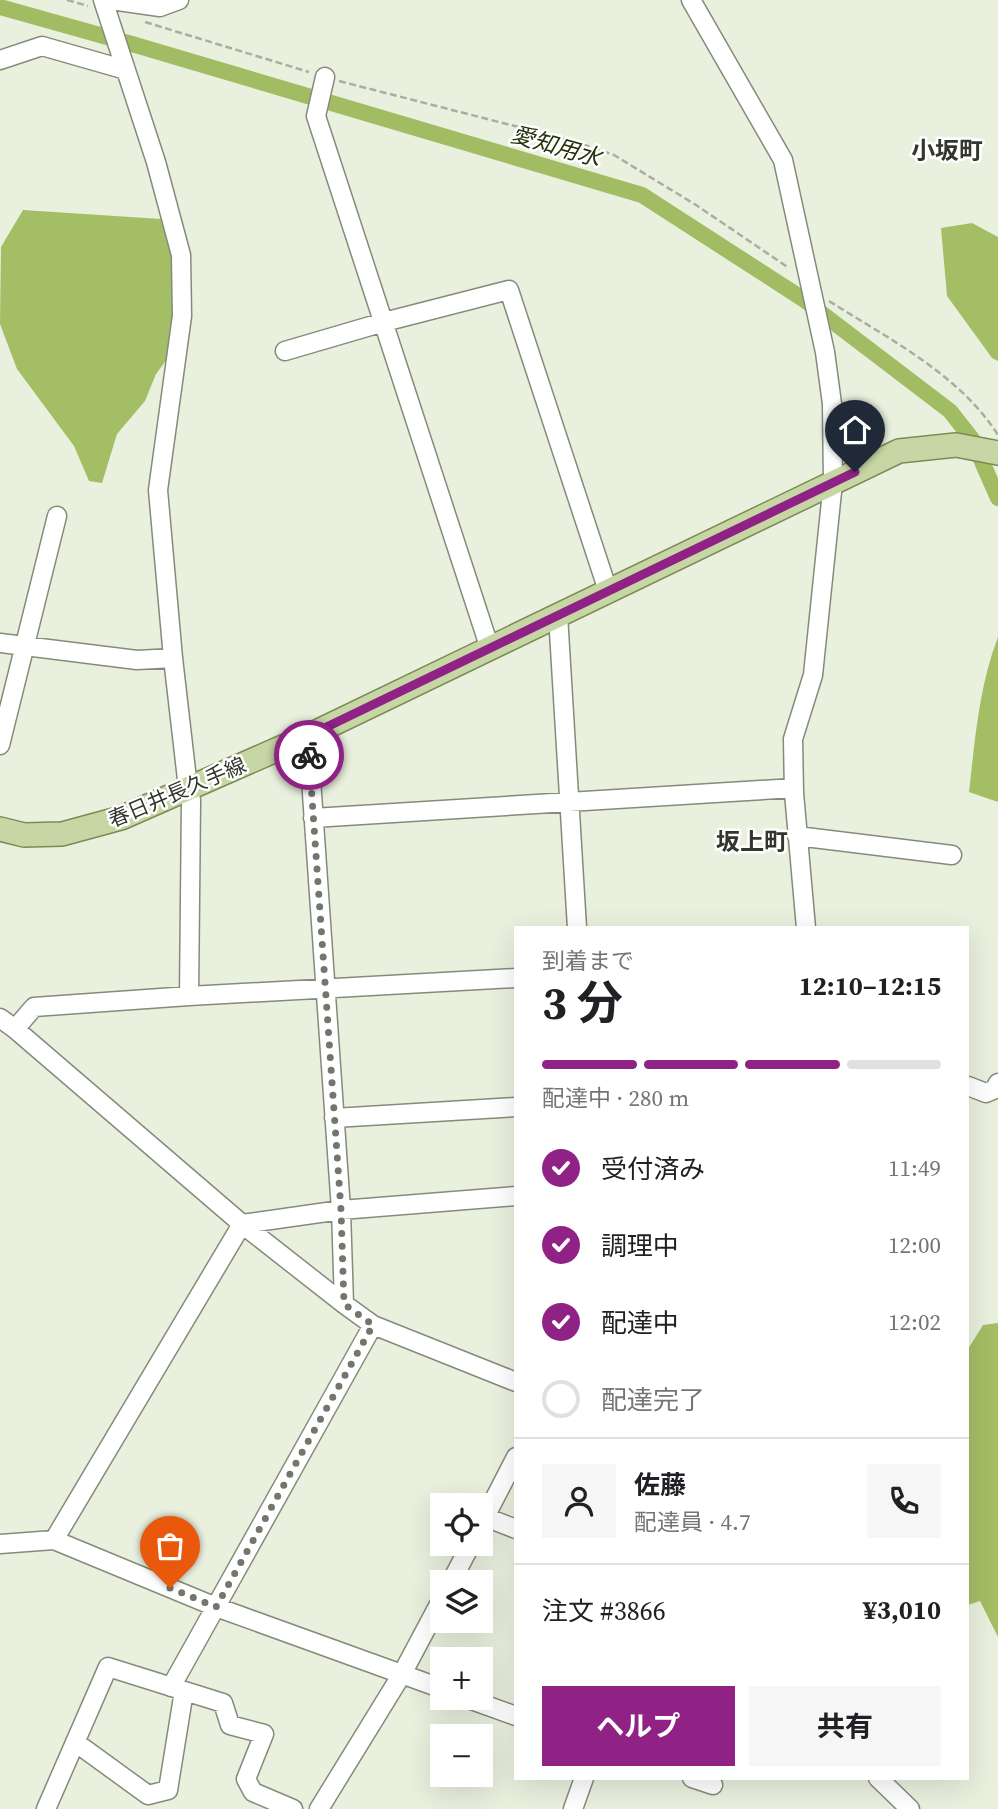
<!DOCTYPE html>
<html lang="ja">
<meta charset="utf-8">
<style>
body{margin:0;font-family:"Source Serif 4","Noto Sans JP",serif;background:#f6f6f6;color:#202124;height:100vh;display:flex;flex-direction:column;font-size:26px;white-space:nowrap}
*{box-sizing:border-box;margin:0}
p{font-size:23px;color:#757577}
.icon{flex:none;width:38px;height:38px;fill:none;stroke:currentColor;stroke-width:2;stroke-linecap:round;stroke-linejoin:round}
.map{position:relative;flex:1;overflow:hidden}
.details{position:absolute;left:514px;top:926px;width:455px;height:854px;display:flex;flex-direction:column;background:#fff;border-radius:0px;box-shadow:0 7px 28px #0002}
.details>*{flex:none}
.fabs{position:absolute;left:430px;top:1493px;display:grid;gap:14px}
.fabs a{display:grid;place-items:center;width:63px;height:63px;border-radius:0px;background:#fff;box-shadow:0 7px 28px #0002;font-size:35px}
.pin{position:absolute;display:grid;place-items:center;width:60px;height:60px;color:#fff;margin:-72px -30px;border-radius:50% 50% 50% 0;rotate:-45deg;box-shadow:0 0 7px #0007}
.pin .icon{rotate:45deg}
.courier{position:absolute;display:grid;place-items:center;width:70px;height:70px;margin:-35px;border:5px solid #8f2284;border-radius:50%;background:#fff;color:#222;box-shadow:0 2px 9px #0007}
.overview em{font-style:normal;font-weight:700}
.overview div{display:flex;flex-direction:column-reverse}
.overview{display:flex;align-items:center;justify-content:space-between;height:119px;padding:0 28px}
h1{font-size:46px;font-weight:700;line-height:52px}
.bar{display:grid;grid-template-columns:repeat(4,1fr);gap:10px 7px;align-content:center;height:84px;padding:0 28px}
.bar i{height:9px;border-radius:5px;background:#e0e0e0}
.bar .selected{background:#8f2284}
.bar p{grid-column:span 4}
.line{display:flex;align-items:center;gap:18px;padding:0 28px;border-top:2px solid #e0e0e0}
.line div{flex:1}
.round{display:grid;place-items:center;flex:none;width:74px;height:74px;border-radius:0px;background:#f6f6f6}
ol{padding:0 28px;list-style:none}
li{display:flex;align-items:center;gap:21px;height:77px}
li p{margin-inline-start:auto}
li .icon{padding:7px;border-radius:50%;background:#8f2284;color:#fff;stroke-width:4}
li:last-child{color:#757577}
li i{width:38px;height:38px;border:4px solid #e0e0e0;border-radius:50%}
.button{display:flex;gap:14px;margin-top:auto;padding:14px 28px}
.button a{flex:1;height:80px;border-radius:0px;background:#8f2284;color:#fff;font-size:28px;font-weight:700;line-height:80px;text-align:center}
.button a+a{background:#f6f6f6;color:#202124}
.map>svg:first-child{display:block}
</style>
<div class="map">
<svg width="998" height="1809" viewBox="0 0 998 1809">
<rect width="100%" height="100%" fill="#eaf0de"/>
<path fill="#a4be65" d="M23 210 161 219 172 254 173 307 170 355 156 374 145 401 117 434 102 483 89 481 74 446 17 369 0 324 1 247Z
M972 223 998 237V361L992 358 947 296 941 228Z
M998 637V802L969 792C975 740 979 686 998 637Z
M998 1323V1637L980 1601 968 1605V1349L983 1325Z"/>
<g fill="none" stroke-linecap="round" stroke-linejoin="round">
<path stroke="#a2bc63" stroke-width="16" d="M0 7 132 44 642 195 803 299 950 411 972 439 998 498"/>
<defs>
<path id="minor" d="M103 0 156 162 181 255 182 316 158 490 173 658 188 788 191 800 189 996
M111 0 160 7 179 0
M691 0 783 160 825 352 832 404 833 482 813 675 793 739 794 793 806 928
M0 60 42 46 126 70
M325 77 316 116 490 649
M285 351 384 322 509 290 608 591
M558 615 577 928
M0 643 137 660 173 658
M308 736 341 1210 344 1304
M0 745 57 516
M313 818 794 788
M797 836 952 855
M0 1018 15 1029 242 1224 344 1304 373 1325 516 1382
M15 1029 34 1007 189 996 516 978
M968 1086 986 1093 995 1089 998 1083
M334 1118 516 1107
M242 1224 341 1210 516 1196
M485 1517 516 1529
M481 1525 516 1457
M54 1540 242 1224
M0 1544 54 1540 216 1607 443 1689
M451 1582 471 1544
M171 1687 373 1325
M466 1698 516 1716
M75 1742 148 1795 168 1790 184 1691
M692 1778 713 1785
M878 1778 910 1809
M46 1809 108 1667 223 1703 230 1725 264 1734 246 1779 253 1792 293 1809
M319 1809 402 1674 443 1597
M573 1809 584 1778"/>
<path id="major" d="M0 829 24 835 62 834 121 818 308 736 899 451 956 445 998 453"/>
</defs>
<use href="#minor" stroke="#858b7a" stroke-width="21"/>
<use href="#major" stroke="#7b8b54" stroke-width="26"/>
<path stroke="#a9aea0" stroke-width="2.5" stroke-dasharray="7 3.5" stroke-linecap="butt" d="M67 0 88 6
M145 22 309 72
M339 81 573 141 614 155 696 205 789 268
M829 301C889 339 959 374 998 435"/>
<use href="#minor" stroke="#fff" stroke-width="18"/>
<use href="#major" stroke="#c7d6a5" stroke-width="23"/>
</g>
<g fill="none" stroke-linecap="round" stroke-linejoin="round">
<path stroke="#73766c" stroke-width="7" stroke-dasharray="0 12.6" d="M170 1588 216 1607 373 1325 344 1304 341 1210 309 755"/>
<path stroke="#8f2284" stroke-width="9" d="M309 755 308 736 855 472"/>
</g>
<g text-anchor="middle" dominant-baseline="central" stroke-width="5" stroke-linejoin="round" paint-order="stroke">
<g font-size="21" fill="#33352e" stroke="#fff">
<text transform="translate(177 792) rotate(-23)">春日井長久手線</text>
</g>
<g font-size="23" font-style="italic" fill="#27310b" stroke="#fff">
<text transform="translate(556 146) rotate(16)">愛知用水</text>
</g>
<g font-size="24" font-weight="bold" fill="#33352e" stroke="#fff">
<text x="947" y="150">小坂町</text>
<text x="752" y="841">坂上町</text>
</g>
</g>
</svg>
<div class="fabs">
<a><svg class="icon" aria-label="locate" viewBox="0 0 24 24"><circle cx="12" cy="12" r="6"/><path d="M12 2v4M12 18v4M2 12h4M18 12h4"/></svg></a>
<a><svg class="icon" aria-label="layers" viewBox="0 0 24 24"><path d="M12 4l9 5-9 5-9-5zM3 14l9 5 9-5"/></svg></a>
<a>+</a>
<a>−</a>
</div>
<div class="pin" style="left:170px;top:1588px;background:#ea580c"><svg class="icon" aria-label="bag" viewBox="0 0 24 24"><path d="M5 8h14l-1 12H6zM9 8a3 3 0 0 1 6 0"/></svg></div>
<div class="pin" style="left:855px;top:472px;background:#1f2937"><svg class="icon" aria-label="home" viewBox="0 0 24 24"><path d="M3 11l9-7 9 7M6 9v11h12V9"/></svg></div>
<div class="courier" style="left:309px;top:755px"><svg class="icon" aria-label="bike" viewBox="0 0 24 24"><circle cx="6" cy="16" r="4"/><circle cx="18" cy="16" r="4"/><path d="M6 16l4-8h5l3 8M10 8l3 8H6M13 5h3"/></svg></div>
<section class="details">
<div class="overview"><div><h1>3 分</h1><p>到着まで</p></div><em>12:10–12:15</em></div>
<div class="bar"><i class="selected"></i><i class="selected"></i><i class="selected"></i><i></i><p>配達中 · 280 m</p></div>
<ol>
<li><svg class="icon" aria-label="check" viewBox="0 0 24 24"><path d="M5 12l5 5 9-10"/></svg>受付済み<p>11:49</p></li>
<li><svg class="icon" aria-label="check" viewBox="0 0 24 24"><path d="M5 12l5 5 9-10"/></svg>調理中<p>12:00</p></li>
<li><svg class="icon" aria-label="check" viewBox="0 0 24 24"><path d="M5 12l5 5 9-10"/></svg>配達中<p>12:02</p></li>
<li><i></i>配達完了</li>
</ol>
<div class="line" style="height:126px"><a class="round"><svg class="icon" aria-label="person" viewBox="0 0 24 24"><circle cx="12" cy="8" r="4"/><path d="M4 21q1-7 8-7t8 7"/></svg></a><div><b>佐藤</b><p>配達員 · 4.7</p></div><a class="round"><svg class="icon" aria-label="phone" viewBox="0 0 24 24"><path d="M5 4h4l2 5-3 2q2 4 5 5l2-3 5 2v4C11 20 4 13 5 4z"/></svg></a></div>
<div class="line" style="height:91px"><div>注文 #3866</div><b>¥3,010</b></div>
<div class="button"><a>ヘルプ</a><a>共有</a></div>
</section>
</div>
